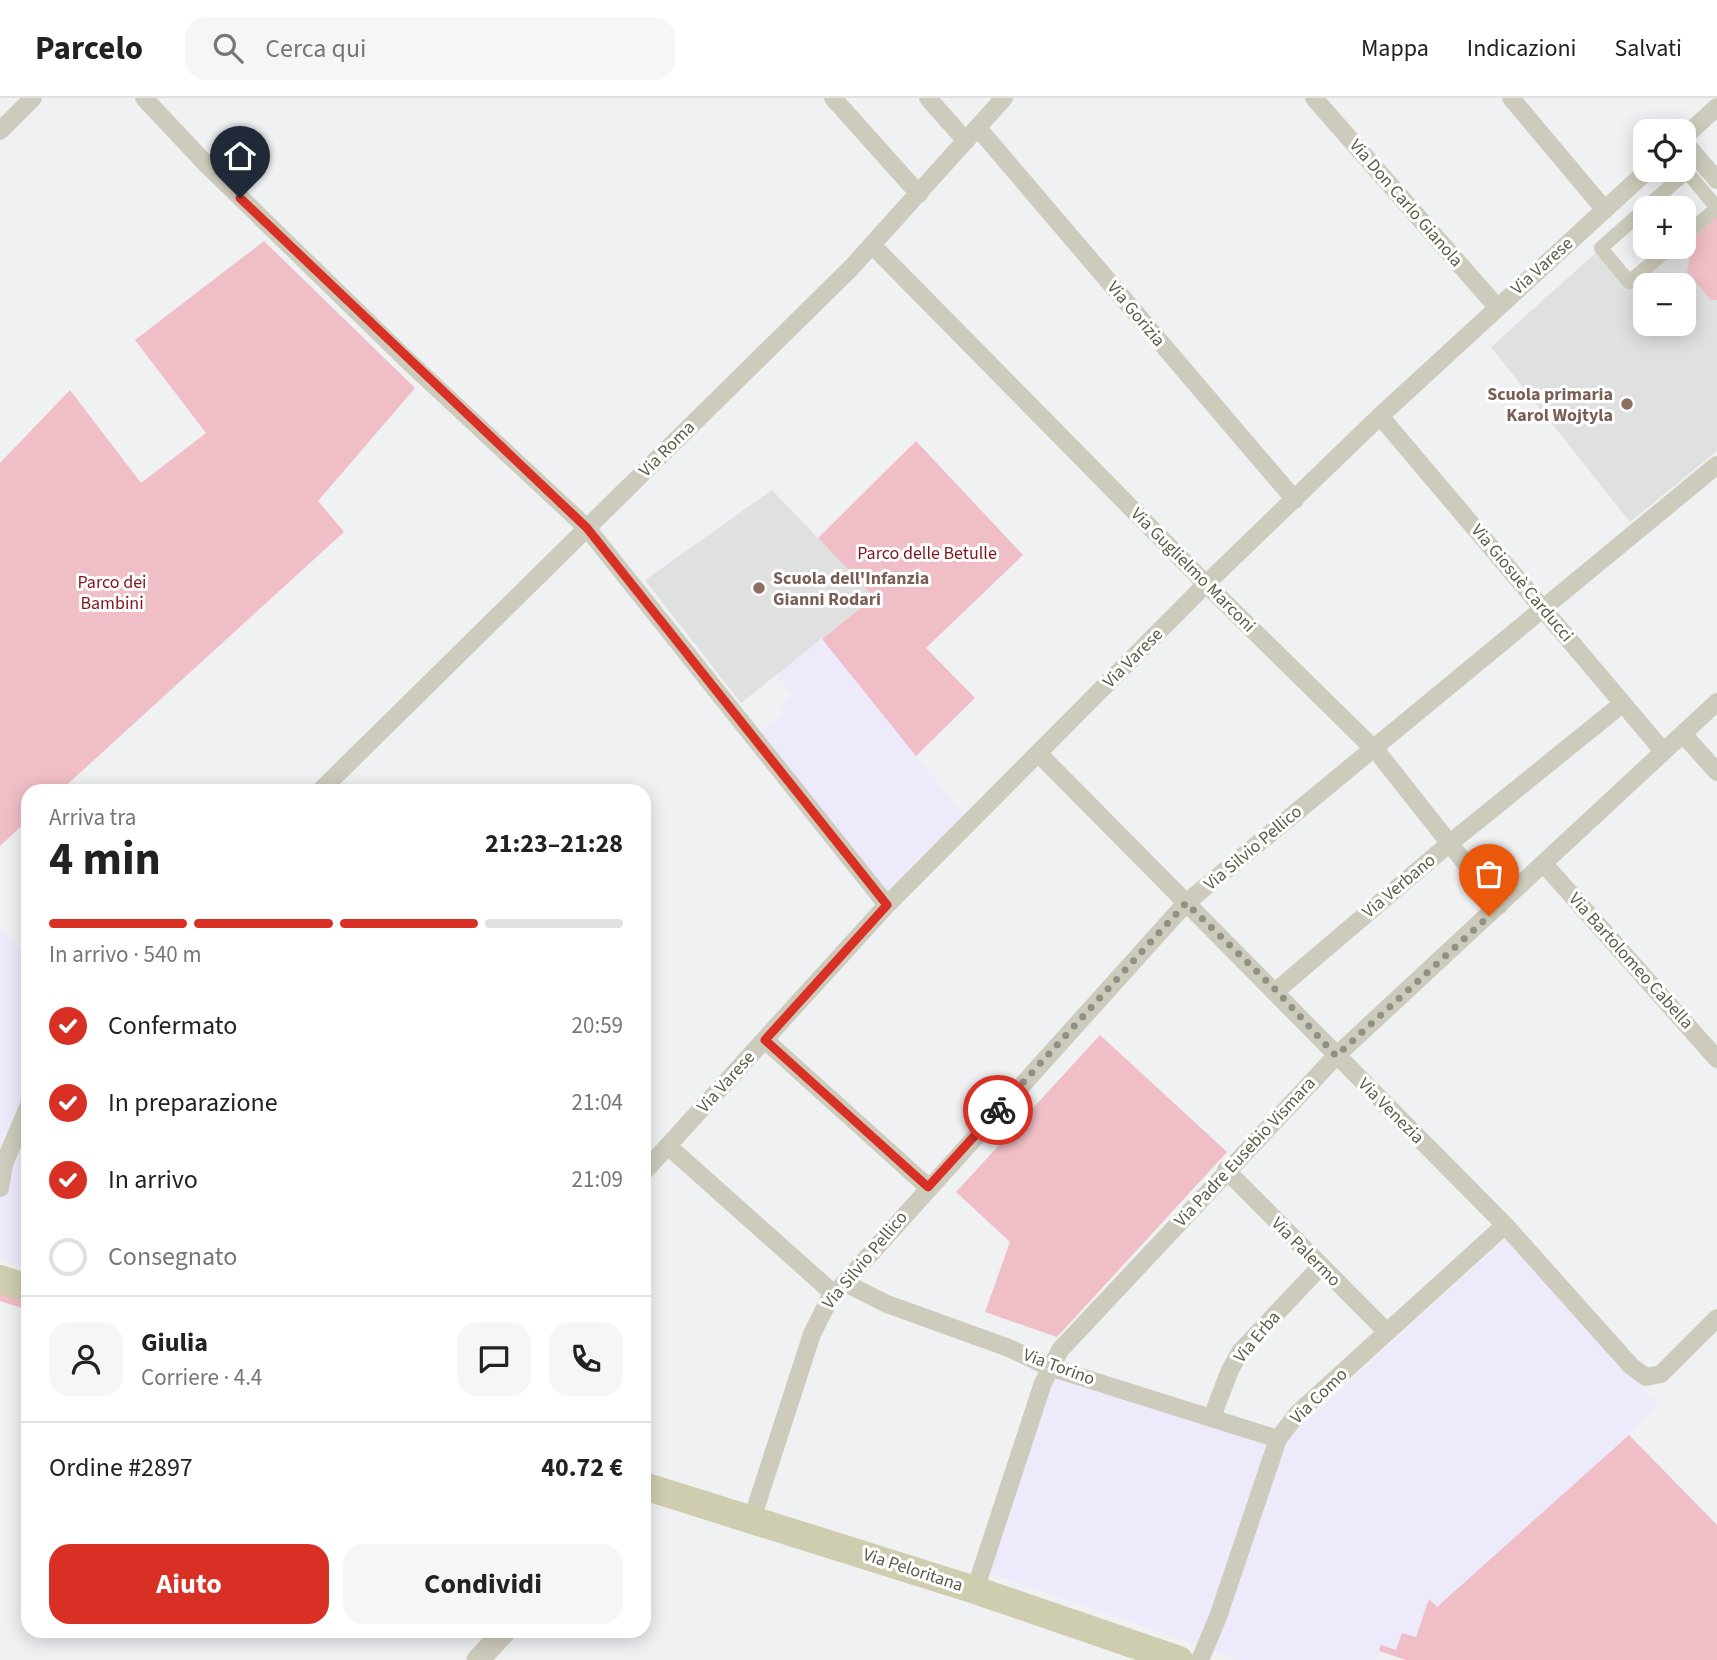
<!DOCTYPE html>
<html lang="it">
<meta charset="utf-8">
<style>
body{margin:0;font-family:"Source Sans 3",sans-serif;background:#f6f6f6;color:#222;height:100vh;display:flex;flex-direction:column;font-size:26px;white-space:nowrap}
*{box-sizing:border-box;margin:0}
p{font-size:23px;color:#767676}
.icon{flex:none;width:38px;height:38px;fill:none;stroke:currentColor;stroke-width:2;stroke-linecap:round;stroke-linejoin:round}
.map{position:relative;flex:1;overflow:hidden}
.drawer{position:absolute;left:21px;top:686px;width:630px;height:854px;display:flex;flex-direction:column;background:#fff;border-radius:21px;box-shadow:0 4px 18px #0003}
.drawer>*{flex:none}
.controls{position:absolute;left:1633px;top:21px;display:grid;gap:14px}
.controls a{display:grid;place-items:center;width:63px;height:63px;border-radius:14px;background:#fff;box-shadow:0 4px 18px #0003;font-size:35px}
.pin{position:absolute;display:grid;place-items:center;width:60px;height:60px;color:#fff;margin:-72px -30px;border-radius:50% 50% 50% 0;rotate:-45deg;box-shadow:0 0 7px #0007}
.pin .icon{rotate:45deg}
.courier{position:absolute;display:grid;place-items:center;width:70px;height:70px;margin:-35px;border:5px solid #d93025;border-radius:50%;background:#fff;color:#222;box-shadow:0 2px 9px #0007}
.headline em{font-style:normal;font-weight:700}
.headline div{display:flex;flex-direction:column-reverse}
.headline{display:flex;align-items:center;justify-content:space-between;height:119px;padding:0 28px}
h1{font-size:46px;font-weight:700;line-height:52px}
.bar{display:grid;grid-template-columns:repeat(4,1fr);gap:10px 7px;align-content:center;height:84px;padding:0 28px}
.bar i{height:9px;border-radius:5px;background:#e0e0e0}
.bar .current{background:#d93025}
.bar p{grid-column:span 4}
.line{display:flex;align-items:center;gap:18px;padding:0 28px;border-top:2px solid #e0e0e0}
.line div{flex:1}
.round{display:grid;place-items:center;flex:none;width:74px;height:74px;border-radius:21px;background:#f6f6f6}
ol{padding:0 28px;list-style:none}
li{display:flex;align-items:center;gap:21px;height:77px}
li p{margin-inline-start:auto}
li .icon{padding:7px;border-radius:50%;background:#d93025;color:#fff;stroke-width:4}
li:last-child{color:#767676}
li i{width:38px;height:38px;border:4px solid #e0e0e0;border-radius:50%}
.button{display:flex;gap:14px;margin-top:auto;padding:14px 28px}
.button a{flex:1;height:80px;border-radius:21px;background:#d93025;color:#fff;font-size:28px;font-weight:700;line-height:80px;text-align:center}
.button a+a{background:#f6f6f6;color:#222}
header{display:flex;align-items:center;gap:42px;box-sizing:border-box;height:98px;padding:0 35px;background:#fff;border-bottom:2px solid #e0e0e0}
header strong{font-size:33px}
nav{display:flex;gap:38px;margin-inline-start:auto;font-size:24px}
.search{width:490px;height:63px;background:#f6f6f6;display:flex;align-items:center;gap:18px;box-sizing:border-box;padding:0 24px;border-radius:21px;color:#767676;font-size:26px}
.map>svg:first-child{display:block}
</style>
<header>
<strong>Parcelo</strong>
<div class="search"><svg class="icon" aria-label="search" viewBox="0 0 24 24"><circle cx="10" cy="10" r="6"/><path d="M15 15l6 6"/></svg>Cerca qui</div>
<nav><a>Mappa</a><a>Indicazioni</a><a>Salvati</a></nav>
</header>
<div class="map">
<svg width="1717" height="1562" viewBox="0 0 1717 1562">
<rect width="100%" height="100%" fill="#f0f1f2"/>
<path fill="#edeafc" d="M822 541 968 722 887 803 757 637 785 614 780 607 791 597 776 577Z
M0 831 28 858V1170L0 1161Z
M1511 1135 1657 1307 1629 1337 1437 1509 1429 1501 1416 1539 1396 1552 1381 1548 1376 1562H1240L975 1470 1043 1278 1287 1341Z"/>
<path fill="#dfe0e0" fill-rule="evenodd" d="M1717 110V353L1630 424 1491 249 1601 150 1629 183 1671 149H1684V138ZM1645 187H1684V226H1645Z
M772 392 874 499 741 605 645 482Z"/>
<path fill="#f0bec7" d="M1717 119V202H1711L1687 174 1690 157 1683 149Z
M264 143 415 290 318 403 344 434 60 693H28V722L0 748V365L70 292 141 385 206 335 135 242Z
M916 343 1023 457 926 550 975 600 916 658 822 541 874 499 818 440Z
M1100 937 1227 1054 1057 1239 985 1214 1010 1144 956 1094Z
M0 1190 28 1199V1212L0 1203Z
M1629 1337 1717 1427V1562H1406L1379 1553 1381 1547 1396 1552 1402 1535 1416 1539 1429 1501 1437 1509Z"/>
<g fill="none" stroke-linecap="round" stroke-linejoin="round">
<path stroke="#cdcbbb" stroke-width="14" d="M1645 110 1687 74 1717 110 1684 138
M1645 111 1601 150 1629 184 1671 149"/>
<path stroke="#cdcbbb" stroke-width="18" d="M144 0 207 67 407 262 587 430 887 807
M833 0 919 96
M928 0 966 43
M1314 0 1497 209
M1511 0 1605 112
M978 30 1295 402
M0 33 33 0
M1684 39 1717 9
M1684 44 1717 82
M873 148 1206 486 1379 656 1499 808
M1380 318 1663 653
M1683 636 1717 674
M1038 655 1505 1127 1631 1268 1646 1279 1661 1276 1717 1220
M320 693 851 170 1004 0
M1544 766 1717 961
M1276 893 1450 745 1622 606
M765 942 928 1089
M668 1048 834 1196
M1226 1072 1387 1234
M644 1074 887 807 1206 486 1380 318 1648 72
M0 1090 4 1066 28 1009
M845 1185 887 1206 1009 1250 1049 1269 1278 1341
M1212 1319 1230 1272 1240 1254 1320 1169
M752 1421 812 1236 829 1202 1186 805 1717 367
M975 1492 1043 1285 1060 1252 1336 958 1717 604
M1200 1562 1218 1519 1278 1341 1298 1315 1505 1127"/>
<path stroke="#cdcbbb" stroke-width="23" d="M478 1562 505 1533"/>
<path stroke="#cfcdaf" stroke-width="28" d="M0 1181 28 1190
M644 1388 975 1492 1179 1562"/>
</g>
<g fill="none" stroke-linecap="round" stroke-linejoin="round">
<path stroke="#919084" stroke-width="7" stroke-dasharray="0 12.6" d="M998 1012 1186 805 1276 892 1336 958 1489 818"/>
<path stroke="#d93025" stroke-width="9" d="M240 100 587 430 887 807 765 942 928 1089 998 1012"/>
</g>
<g fill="#8d6e63" stroke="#fff" stroke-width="2.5">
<circle cx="1627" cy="306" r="7"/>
<circle cx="759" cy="490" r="7"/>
</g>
<g text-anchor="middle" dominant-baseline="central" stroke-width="6" stroke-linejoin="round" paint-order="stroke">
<g font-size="18" fill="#5e5c48" stroke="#fff">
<text transform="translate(1406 105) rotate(49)">Via Don Carlo Gianola</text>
<text transform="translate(1542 168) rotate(-42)">Via Varese</text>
<text transform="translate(1136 216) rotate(50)">Via Gorizia</text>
<text transform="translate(667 351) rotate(-45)">Via Roma</text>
<text transform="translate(1193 472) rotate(45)">Via Guglielmo Marconi</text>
<text transform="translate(1522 485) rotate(50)">Via Giosuè Carducci</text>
<text transform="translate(1133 560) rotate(-45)">Via Varese</text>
<text transform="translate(1253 750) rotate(-40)">Via Silvio Pellico</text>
<text transform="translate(1399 788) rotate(-40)">Via Verbano</text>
<text transform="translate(1631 863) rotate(48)">Via Bartolomeo Cabella</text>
<text transform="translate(726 984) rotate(-48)">Via Varese</text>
<text transform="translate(1391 1013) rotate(45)">Via Venezia</text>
<text transform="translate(1245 1054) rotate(-47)">Via Padre Eusebio Vismara</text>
<text transform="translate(1306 1154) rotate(45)">Via Palermo</text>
<text transform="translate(865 1162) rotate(-50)">Via Silvio Pellico</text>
<text transform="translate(1257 1239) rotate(-50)">Via Erba</text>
<text transform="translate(1059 1269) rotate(20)">Via Torino</text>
<text transform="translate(1319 1298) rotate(-44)">Via Como</text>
<text transform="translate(913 1472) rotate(18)">Via Peloritana</text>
</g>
<g font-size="18" font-weight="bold" fill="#785e54" stroke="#fff" text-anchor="end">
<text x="1613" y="296">Scuola primaria<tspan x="1613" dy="21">Karol Wojtyla</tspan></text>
<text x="773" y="480" text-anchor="start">Scuola dell'Infanzia<tspan x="773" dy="21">Gianni Rodari</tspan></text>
</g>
<g font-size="18" fill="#82161d" stroke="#fff">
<text x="927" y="455">Parco delle Betulle</text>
<text x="112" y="484">Parco dei<tspan x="112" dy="21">Bambini</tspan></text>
</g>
</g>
</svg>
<div class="controls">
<a><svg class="icon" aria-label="locate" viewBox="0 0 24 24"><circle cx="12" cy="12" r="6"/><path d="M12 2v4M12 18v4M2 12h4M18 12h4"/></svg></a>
<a>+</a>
<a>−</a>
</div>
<div class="pin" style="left:1489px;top:818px;background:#ea580c"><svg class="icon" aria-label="bag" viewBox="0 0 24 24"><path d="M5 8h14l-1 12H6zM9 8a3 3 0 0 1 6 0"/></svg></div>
<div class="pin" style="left:240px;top:100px;background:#1f2937"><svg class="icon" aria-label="home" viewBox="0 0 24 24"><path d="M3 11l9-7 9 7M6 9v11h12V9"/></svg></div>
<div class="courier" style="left:998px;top:1012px"><svg class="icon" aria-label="bike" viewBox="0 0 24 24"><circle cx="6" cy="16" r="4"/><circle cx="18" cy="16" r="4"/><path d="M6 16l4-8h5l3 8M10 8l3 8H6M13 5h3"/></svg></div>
<section class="drawer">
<div class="headline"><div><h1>4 min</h1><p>Arriva tra</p></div><em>21:23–21:28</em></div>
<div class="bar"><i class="current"></i><i class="current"></i><i class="current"></i><i></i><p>In arrivo · 540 m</p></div>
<ol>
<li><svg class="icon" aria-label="check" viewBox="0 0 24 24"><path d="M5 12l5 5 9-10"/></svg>Confermato<p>20:59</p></li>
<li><svg class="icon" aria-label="check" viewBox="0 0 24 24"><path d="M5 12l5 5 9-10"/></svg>In preparazione<p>21:04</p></li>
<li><svg class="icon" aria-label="check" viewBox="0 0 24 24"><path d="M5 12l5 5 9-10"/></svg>In arrivo<p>21:09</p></li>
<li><i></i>Consegnato</li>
</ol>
<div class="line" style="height:126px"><a class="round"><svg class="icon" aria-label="person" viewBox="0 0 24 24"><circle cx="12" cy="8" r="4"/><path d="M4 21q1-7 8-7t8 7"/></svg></a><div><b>Giulia</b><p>Corriere · 4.4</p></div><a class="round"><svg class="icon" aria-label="chat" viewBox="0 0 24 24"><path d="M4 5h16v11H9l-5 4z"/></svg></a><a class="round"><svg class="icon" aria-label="phone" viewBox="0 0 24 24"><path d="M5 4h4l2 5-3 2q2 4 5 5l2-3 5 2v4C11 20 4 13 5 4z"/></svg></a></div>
<div class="line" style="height:91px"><div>Ordine #2897</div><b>40.72 €</b></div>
<div class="button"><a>Aiuto</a><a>Condividi</a></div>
</section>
</div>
